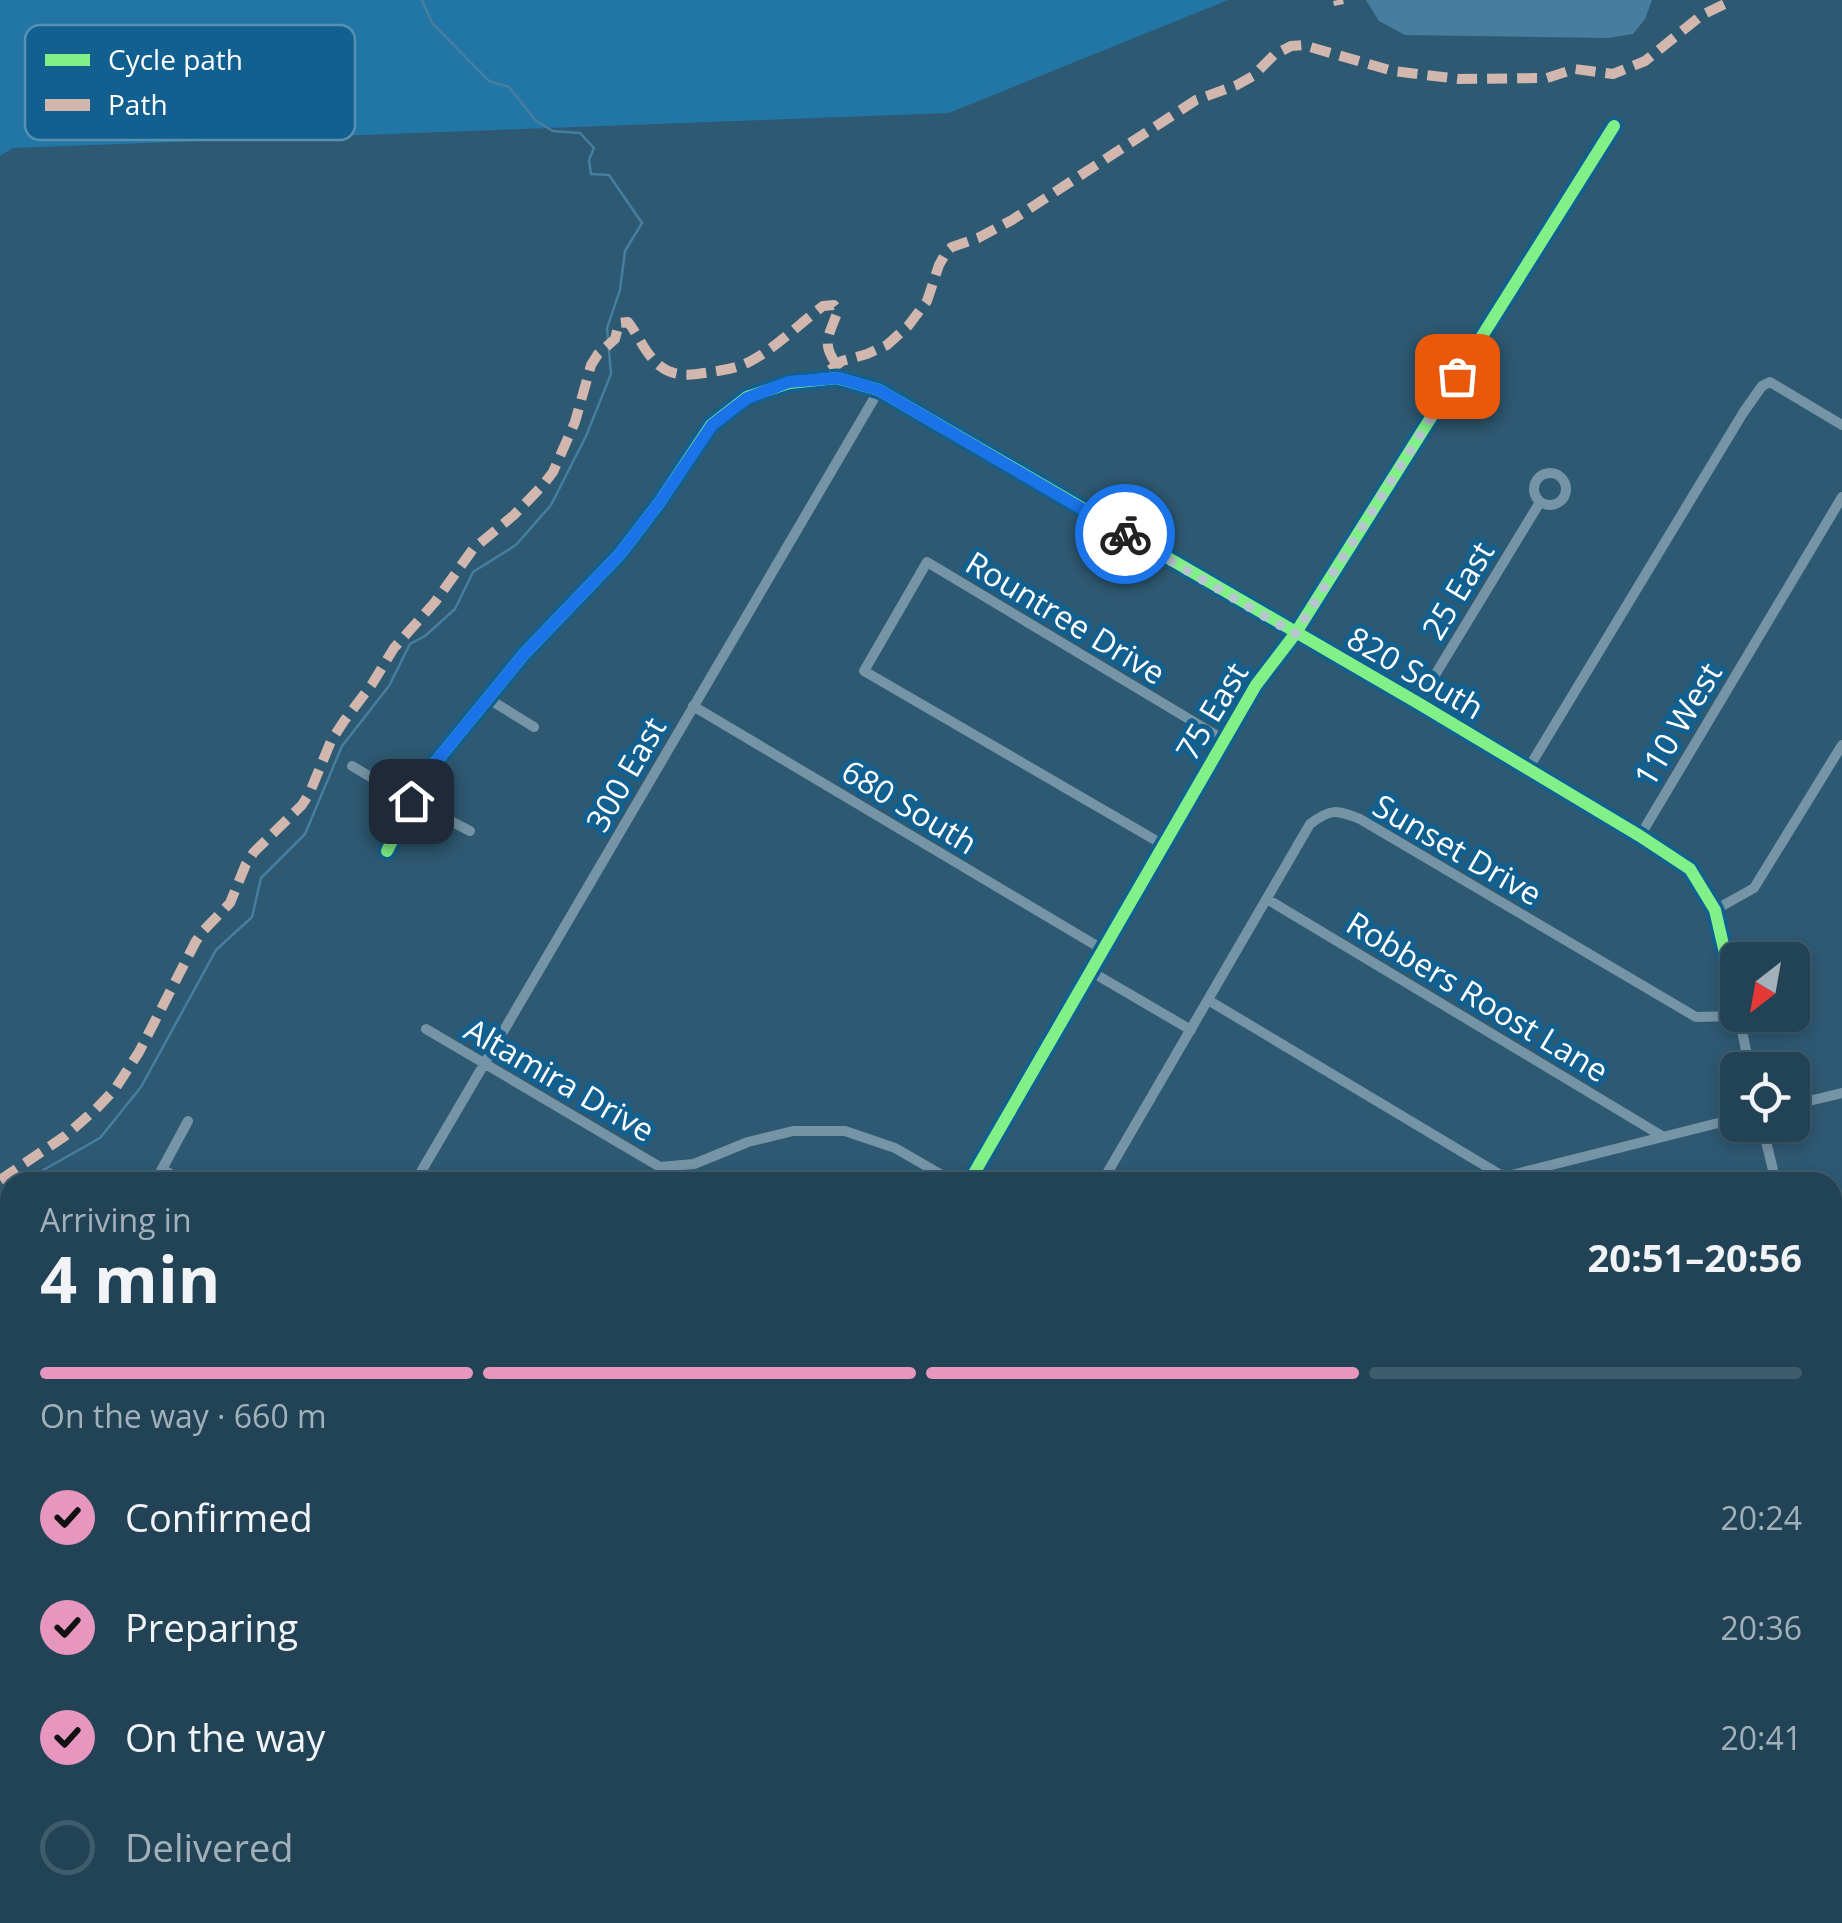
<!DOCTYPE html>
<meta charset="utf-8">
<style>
body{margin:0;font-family:"Open Sans",sans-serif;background:#2a4a5c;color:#f1f3f6;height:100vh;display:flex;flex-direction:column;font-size:38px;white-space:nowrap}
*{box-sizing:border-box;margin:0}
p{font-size:32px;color:#a2b0b9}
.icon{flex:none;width:55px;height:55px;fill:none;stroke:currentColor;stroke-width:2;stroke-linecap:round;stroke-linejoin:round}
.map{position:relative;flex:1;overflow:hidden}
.panel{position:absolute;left:0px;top:1172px;width:1842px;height:752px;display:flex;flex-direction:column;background:#224356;border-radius:30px 30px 0 0;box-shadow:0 5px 15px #0003,0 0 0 2px #3f5c6c}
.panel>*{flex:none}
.needle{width:65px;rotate:211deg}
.tools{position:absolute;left:1720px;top:942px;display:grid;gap:20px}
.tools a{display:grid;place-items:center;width:90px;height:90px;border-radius:15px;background:#224356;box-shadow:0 5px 15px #0003,0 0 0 2px #3f5c6c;font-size:50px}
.pin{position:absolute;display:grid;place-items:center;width:85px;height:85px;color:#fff;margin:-42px;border-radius:20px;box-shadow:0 5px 15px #0006}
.courier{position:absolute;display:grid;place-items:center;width:100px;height:100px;margin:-50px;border:8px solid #1a73e8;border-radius:50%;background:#fff;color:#222;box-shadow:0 2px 12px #0007}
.overview em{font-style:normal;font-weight:700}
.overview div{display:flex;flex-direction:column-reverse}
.overview{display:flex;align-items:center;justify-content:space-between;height:170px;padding:0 40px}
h1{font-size:65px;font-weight:700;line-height:75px}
.bar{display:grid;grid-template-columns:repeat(4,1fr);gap:15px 10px;align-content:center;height:120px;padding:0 40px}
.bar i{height:12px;border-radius:8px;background:#3f5c6c}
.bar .active{background:#e797bd}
.bar p{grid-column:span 4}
ol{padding:0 40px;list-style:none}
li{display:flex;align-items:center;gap:30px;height:110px}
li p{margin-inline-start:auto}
li .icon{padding:10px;border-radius:50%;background:#e797bd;color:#111;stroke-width:4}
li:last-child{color:#a2b0b9}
li i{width:55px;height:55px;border:5px solid #3f5c6c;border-radius:50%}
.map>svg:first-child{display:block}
</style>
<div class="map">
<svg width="1842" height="1923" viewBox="0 0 1842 1923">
<rect width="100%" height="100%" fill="#2e5972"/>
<path fill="#2176a5" d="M0 0H1228L949 113 13 148 0 156Z
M1842 1404V1581L1833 1575 1832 1420Z"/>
<path fill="#477e9f" d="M1366 0H1652L1645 19 1633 34 1608 38 1405 35 1379 21Z"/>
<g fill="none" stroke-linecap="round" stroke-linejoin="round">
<path stroke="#477e9f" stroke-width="2.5" d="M22 1182 100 1138 141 1087 216 950 252 917 261 878 305 834 342 746 389 686 410 644 425 636 455 609 473 572 516 545 551 505 586 436 611 374 607 328 620 290 625 251 642 223 609 175 591 174 589 160 594 148 580 133 553 131 536 121 509 87 489 81 432 23 422 0
M0 1197 10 1191"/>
<path stroke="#7594a6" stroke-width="10" d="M1534 489a16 16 0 1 1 32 0a16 16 0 1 1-32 0Z
M489 699 534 727
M1418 703 1540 502
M693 706 1102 949
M352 766 411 801 470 831
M1528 769 1743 413 1762 386 1770 382 1842 425
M1640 836 1842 497
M1162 844 864 671 927 562 1224 740
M387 851 425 775 524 654 620 554 659 503 711 425 747 397 789 383 837 378 879 390 1418 703 1640 836 1690 869 1715 910 1738 1009
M1267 899 1662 1136
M1715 910 1754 888 1842 745
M1090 971 1191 1030
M1208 1000 1504 1177 1738 1118
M426 1029 660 1167 694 1164 748 1142 793 1131H845L895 1148 954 1182
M1792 1105 1842 1093
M1762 1125 1776 1182
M162 1169 185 1182
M155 1182 188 1121
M415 1182 879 390
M969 1182 1256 685 1295 634 1614 126
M1102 1182 1310 824C1331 808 1337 810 1360 819L1696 1017 1739 1016 1750 1070
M0 1453 10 1436
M0 1863 10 1868
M0 1888 10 1871
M89 1915 103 1923
M1150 1915 1164 1923
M226 1923 231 1915
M478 1923 483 1915
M980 1923 985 1915
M1288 1923 1293 1915
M1833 1923 1842 1907"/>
<path stroke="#7d9aab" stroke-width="15" d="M1832 1602 1842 1608
M1485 1923 1489 1915"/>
<path stroke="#7593a5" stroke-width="18" d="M1832 1201 1842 1199
M730 1923 734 1915"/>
<path stroke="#d1b7ad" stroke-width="10" stroke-dasharray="20 10" stroke-linecap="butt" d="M1338 0 1339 5
M830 370 842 361 867 354 887 345 908 326 927 301 939 265 947 251 952 247 978 238 1012 220 1196 100 1237 85 1253 76 1274 55 1291 46 1303 45 1393 71 1459 79 1547 78 1575 69 1613 74 1645 61 1702 15 1733 0
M0 1180 65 1136 96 1109 115 1089 139 1052 196 941 204 930 230 903 246 864 254 852 302 805 310 792 331 741 344 721 372 684 394 648 435 602 473 549 514 515 543 485 553 472 575 422 591 365 598 354 615 339 619 323 628 322C639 336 645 354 660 366 673 376 688 376 704 373 719 371 735 369 749 362 776 348 799 324 823 306L834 305 838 310C830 335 820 342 837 365"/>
<defs>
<path id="cycleway" d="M387 851 425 775 524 654 620 554 659 503 711 425 747 397 789 383 837 378 879 390 1418 703 1640 836 1690 869 1715 910 1738 1009
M969 1182 1256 685 1295 634 1614 126"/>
</defs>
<use href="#cycleway" stroke="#11608f" stroke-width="19"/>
<use href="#cycleway" stroke="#82f089" stroke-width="12"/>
</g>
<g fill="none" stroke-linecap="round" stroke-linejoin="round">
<path stroke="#b6c5ce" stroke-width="10" stroke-dasharray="0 18" d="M1125 534 1295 634 1457 376"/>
<path stroke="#1a73e8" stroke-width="12" d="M411 801 425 775 524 654 620 554 659 503 712 425 747 398 789 382 838 378 879 390 1125 534"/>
</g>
<g text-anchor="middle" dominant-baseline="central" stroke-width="10" stroke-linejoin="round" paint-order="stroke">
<g font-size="32" fill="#fff" stroke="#11608f">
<text transform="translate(1457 590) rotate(-59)">25 East</text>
<text transform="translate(1066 617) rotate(31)">Rountree Drive</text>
<text transform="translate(1416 672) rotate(30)">820 South</text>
<text transform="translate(1211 711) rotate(-59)">75 East</text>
<text transform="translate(1677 724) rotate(-59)">110 West</text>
<text transform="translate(625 774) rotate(-60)">300 East</text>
<text transform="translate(910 806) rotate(31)">680 South</text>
<text transform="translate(1458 849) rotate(30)">Sunset Drive</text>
<text transform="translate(1478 996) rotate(31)">Robbers Roost Lane</text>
<text transform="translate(560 1079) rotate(30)">Altamira Drive</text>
</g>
</g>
<rect x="25" y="25" width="330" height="115" rx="15" fill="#11608f" stroke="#5890b1" stroke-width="2.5"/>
<rect x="45" y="54" width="45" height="12" fill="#82f089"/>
<rect x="45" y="99" width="45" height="12" fill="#d1b7ad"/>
<g font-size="28" fill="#fff">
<text x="108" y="70">Cycle path</text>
<text x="108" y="115">Path</text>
</g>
</svg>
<div class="tools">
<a><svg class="needle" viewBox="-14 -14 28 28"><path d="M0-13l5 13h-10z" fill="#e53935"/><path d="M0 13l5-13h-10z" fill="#a2b0b9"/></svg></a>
<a><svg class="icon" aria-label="locate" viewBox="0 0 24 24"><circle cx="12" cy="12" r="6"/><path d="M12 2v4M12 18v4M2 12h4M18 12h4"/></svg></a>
</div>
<div class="pin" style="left:1457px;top:376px;background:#ea580c"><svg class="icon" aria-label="bag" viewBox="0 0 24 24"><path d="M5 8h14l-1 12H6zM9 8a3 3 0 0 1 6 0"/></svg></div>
<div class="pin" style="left:411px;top:801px;background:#1f2937"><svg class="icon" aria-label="home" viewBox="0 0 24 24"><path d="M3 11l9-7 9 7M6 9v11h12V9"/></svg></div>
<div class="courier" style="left:1125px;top:534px"><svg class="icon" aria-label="bike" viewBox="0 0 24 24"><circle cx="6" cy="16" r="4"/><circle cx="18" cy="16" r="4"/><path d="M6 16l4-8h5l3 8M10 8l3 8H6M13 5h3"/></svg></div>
<section class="panel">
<div class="overview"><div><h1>4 min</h1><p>Arriving in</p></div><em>20:51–20:56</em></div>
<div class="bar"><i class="active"></i><i class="active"></i><i class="active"></i><i></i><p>On the way · 660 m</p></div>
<ol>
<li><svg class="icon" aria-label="check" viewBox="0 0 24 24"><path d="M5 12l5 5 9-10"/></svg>Confirmed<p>20:24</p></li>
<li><svg class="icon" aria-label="check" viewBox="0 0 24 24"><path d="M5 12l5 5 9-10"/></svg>Preparing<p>20:36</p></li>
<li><svg class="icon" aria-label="check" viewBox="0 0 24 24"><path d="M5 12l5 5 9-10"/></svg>On the way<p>20:41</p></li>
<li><i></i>Delivered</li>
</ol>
</section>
</div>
